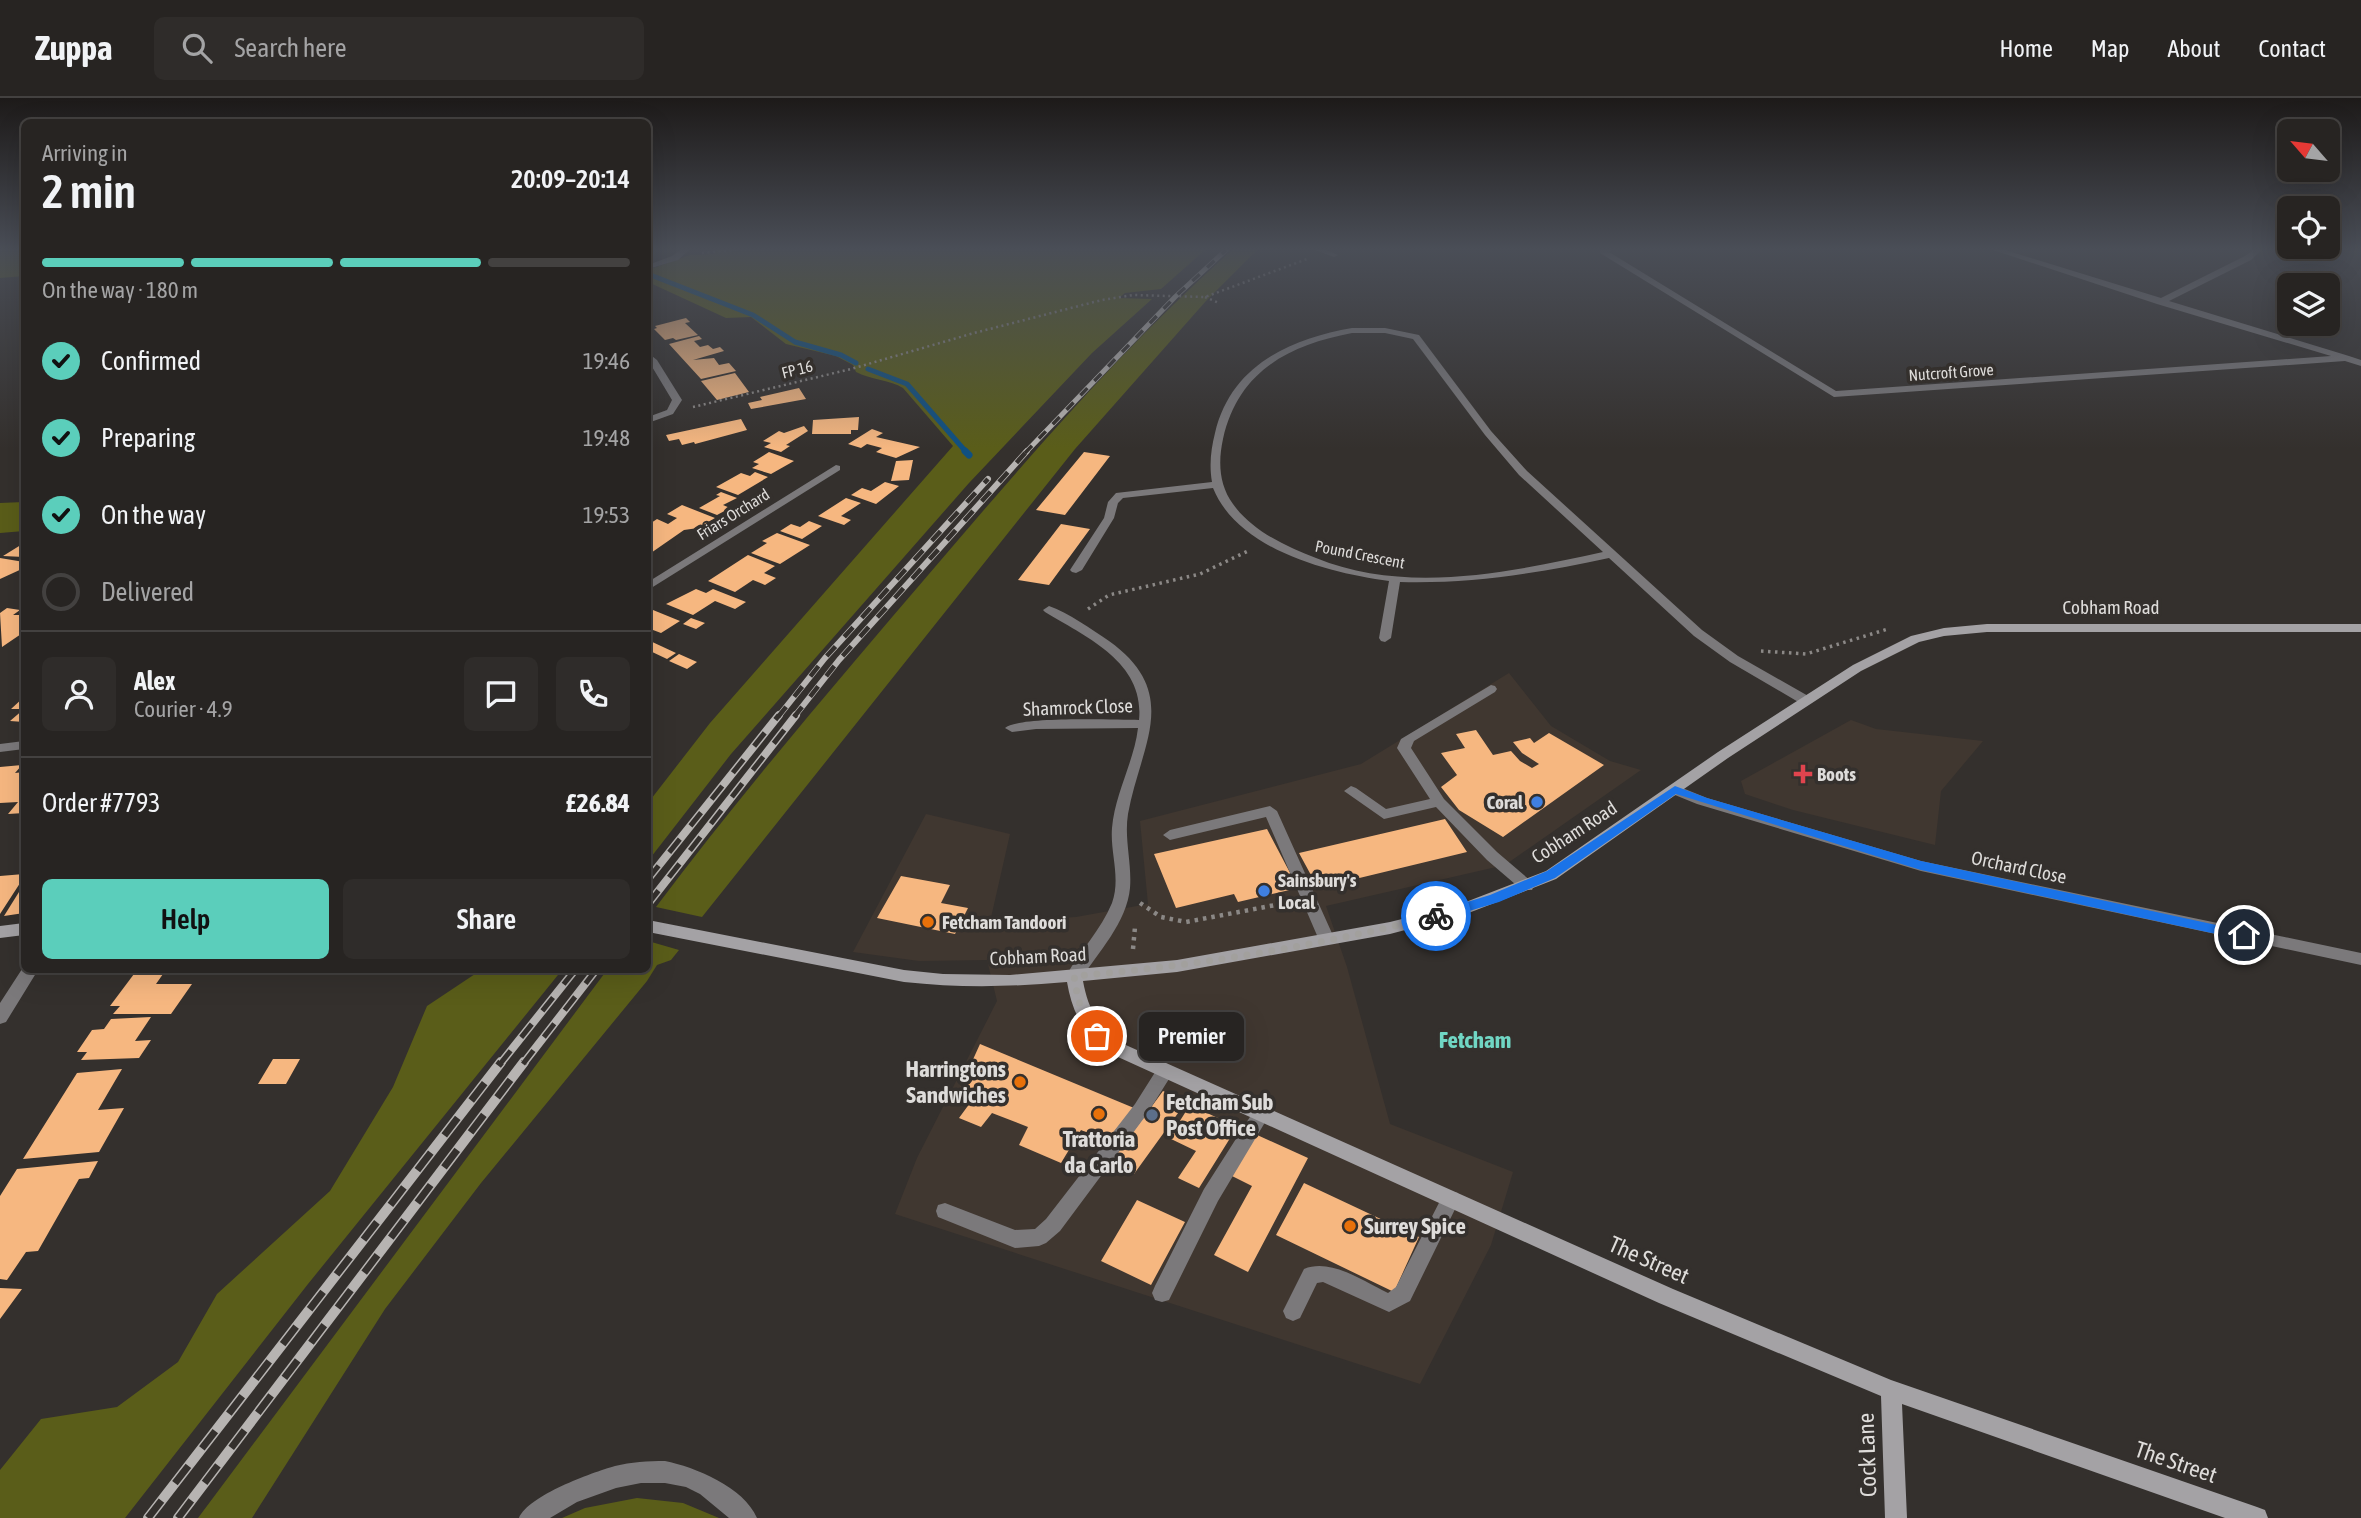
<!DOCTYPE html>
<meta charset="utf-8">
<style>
body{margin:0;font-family:"Asap Condensed",sans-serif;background:#2f2c2a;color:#f1f3f6;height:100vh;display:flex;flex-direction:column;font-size:26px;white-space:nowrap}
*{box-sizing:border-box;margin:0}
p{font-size:23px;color:#a4a4a5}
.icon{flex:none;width:38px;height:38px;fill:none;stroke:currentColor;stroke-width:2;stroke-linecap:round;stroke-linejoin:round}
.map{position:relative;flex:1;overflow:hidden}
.drawer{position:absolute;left:21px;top:21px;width:630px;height:854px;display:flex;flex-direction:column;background:#272422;border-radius:10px;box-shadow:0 7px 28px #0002,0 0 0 2px #434140}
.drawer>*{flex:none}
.needle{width:46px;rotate:298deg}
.controls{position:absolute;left:2277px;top:21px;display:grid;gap:14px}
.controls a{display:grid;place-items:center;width:63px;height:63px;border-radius:10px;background:#272422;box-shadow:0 7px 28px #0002,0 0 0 2px #434140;font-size:35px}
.pin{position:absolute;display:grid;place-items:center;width:60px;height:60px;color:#fff;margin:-30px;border:4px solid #fff;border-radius:50%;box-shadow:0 2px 7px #0007}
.courier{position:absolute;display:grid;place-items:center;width:70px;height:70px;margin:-35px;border:5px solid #1a73e8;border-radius:50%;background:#fff;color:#222;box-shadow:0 2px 9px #0007}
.bubble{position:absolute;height:49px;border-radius:10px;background:#272422;box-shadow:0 7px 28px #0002,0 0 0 2px #434140;font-size:23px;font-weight:600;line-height:49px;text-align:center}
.headline em{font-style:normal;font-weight:600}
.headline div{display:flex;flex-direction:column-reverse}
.headline{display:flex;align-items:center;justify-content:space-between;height:119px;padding:0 21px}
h1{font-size:46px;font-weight:600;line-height:52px}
.bar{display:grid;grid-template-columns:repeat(4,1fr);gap:10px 7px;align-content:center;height:84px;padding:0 21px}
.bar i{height:9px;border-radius:5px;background:#434140}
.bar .active{background:#5bcebb}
.bar p{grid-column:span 4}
.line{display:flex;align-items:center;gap:18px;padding:0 21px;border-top:2px solid #434140}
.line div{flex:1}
.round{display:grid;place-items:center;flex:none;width:74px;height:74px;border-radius:10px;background:#2f2c2a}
ol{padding:0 21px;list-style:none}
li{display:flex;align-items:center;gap:21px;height:77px}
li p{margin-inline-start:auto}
li .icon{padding:7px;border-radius:50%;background:#5bcebb;color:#111;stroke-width:4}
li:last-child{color:#a4a4a5}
li i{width:38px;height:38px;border:4px solid #434140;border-radius:50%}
.cta{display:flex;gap:14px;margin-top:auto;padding:14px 21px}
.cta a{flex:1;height:80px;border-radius:10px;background:#5bcebb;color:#111;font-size:28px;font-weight:600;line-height:80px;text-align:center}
.cta a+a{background:#2f2c2a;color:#f1f3f6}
header{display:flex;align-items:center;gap:42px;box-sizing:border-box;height:98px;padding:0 35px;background:#272422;border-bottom:2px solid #434140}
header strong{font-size:33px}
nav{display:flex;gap:38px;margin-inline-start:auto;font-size:24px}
.search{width:490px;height:63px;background:#2f2c2a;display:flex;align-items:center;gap:18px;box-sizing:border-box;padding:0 24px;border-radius:10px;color:#a4a4a5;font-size:26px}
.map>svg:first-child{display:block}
</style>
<header>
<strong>Zuppa</strong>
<div class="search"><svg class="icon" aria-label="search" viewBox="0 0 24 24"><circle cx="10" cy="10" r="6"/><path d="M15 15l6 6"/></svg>Search here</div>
<nav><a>Home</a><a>Map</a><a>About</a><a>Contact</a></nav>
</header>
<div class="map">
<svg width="2361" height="1420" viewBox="0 0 2361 1420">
<rect width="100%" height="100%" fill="#34302d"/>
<path fill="#403730" d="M1509 575 1551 628 1610 663 1641 672 1505 767 1326 808 1347 869 1390 1026 1513 1074 1491 1147 1420 1286 895 1116 917 1060 997 903 987 862 919 863 853 854 926 716 1010 736 990 824 1076 819 1148 806 1140 723 1361 666Z
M1851 622 1876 631 1983 643 1941 693 1935 747 1793 712 1745 696 1741 683Z"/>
<path fill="#5a5d19" d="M0 152H24V178L0 180Z
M715 152H1205L1161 191 1125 195 1119 200 1152 201 1092 255 969 385 731 656 648 763V705L710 625 953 348 903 290C890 282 872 282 856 274L853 267 836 258 786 246 751 219 726 220 648 184V172L690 157 714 156Z
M1232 152H1257L1206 203 1075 351 702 819 656 809C744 692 840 580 935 469 1029 359 1124 248 1232 152Z
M24 404V433L0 435V405Z
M648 843 679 852 671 862 657 867 647 883 481 1085 385 1211 252 1420H198L607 872H648Z
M481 872H562L308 1186 125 1420H0V1372L41 1321 117 1309 178 1264 217 1196 330 1093 393 989 427 908Z
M637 1400 683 1405 719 1420H562L585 1410Z"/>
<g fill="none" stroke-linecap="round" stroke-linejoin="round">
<path stroke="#0f5081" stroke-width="5" d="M648 176 753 217 795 244 841 257 856 265
M868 271 907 286 967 355"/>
<path stroke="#0f5081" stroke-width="7" d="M965 353 969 357"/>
</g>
<path fill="#f6b780" d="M686 220 690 224 685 225 698 237 676 242 673 240 665 242 654 231 657 230 655 228Z
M699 238 702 241 694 243 700 249 708 247 713 251 720 249 724 253 693 262 714 260 719 267 729 265 736 273 701 281 669 246Z
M735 275 749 294 717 302 701 283Z
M799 290 806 301 751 311 748 305 762 302 760 299Z
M859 319 858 332H851V336H812L813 322Z
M741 321 747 332 695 346 694 344 682 347 679 341 669 343 666 337Z
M804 328 808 333 786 347 790 348 781 354 764 349 771 345 763 343 779 333 784 335Z
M872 331 883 335 876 339 920 349 896 360 876 354 882 350 867 346 861 350 848 346Z
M769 354 794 363 771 376 752 370 759 366 753 364Z
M1084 354 1110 358 1065 417 1036 412Z
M913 362 909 382 891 383 896 363Z
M755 374 768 379 738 397 716 389 741 375 750 378Z
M885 384 899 388 876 406 851 397 862 390 871 393Z
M721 394 737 400 723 407 730 410 717 417 699 410 720 398 716 397Z
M846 400 861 405 841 418 851 422 844 427 818 418Z
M682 407 715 420 698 430 684 432 648 457V438L652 435 648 433V427L657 421 668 426 677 420 667 416Z
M809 423 822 428 802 441 780 433 791 426 800 429Z
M1061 426 1090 431 1049 487 1018 482Z
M777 435 810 447 780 466 751 455 767 445 762 443Z
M24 445V459L3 458Z
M748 457 775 468 764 475 776 480 765 487 753 482 735 494 708 483Z
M0 460 24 464V470L0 481Z
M696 491 706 495 713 491 746 504 735 511 715 503 693 517 666 506Z
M7 510 20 512 13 517H24V534L2 549 0 515Z
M653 512 680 523 661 535 653 532 648 536V515Z
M691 520 705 525 696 531 683 526Z
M648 542 676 555 667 561 648 552Z
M679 556 697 564 687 571 669 563Z
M24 599V624L10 623 24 611H11Z
M1476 632 1493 657 1511 653 1520 663 1532 670 1539 666 1522 655 1513 644 1530 640 1534 645 1549 635 1604 667 1503 739 1459 712 1441 689 1457 677 1441 655 1465 650 1456 636Z
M22 667 15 675 24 674V715L8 716 18 704 0 705V669Z
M1445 721 1467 754 1318 790 1299 755Z
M1267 731 1298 790 1238 804 1234 796 1176 810 1154 756Z
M24 776V779L0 816V778Z
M901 778 950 787 941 805 968 810 955 836 877 820Z
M24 786V815L4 818Z
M134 876H163L156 886H192L171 916H113L120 908H110Z
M151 919 135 943 151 942 139 960 81 962 87 954H77L92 932 104 931 111 921Z
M980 946 1134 1010 1106 1043 1081 1032 1061 1065 1019 1047 1028 1029 992 1015 981 1029 959 1020 970 1005 956 999Z
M273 961H300L286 986H258Z
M122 971 98 1012 124 1010 99 1054 23 1061 77 975Z
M1163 993 1186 1004 1134 1076 1111 1064Z
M1190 1007 1237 1029 1199 1090 1178 1080 1196 1053 1169 1040Z
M1255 1036 1308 1060 1248 1174 1214 1157 1252 1088 1232 1078Z
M98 1063 89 1080 79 1081 38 1153 26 1154 7 1182 0 1181V1098L17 1071Z
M1304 1085 1419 1139 1394 1194 1276 1137Z
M1137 1102 1185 1124 1151 1187 1101 1163Z
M0 1190 22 1191 0 1221Z"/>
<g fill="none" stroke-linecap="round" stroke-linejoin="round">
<path stroke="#8b8886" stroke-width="2.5" stroke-dasharray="2 3.5" stroke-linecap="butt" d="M702 155 736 152
M1205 199 1219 205
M693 309 851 271 974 235 1102 202 1133 197 1205 199 1307 161"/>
<path stroke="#8b8886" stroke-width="3.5" stroke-dasharray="2.5 4.5" stroke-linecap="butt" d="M1088 511 1109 497 1200 476 1250 452
M1761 553 1806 556 1888 531"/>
<path stroke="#8b8886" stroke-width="4.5" stroke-dasharray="3.5 5" stroke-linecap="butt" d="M1140 805 1161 819 1186 824 1286 805
M1133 851 1135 829"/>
<path fill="#7b797b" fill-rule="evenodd" d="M1491 587 1495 588 1497 591 1495 594 1414 643 1411 650 1444 701 1497 754 1532 784 1534 788 1532 792H1522L1487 762 1436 709 1384 721 1344 693 1351 688 1356 690 1386 711 1430 701 1397 650 1401 641Z
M24 643V651L0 654V646Z
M1270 708 1277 713 1335 842 1332 846H1322L1319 842 1266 719 1170 742 1163 737 1170 732Z
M1165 966 1171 968 1174 973 1147 1016 1060 1133 1046 1145 1039 1148 1015 1150 938 1119 936 1113 938 1107 945 1105 1015 1132 1035 1131 1046 1121 1135 1006 1159 968Z
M1261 1008 1267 1011 1270 1016 1218 1103 1169 1202 1162 1204 1155 1202 1152 1195 1155 1188 1204 1091 1255 1011Z
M1451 1093 1458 1095 1460 1101 1410 1203 1389 1214 1323 1184 1317 1185 1300 1220 1293 1223 1286 1220 1283 1213 1304 1171C1331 1160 1363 1183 1388 1195L1396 1189 1444 1095Z"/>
<path fill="#7b797b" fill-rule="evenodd" d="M680 152H689L678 162 648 171V167L672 158Z
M1315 152H1326L1338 157 1334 159Z
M1600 152H1611L1609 154 1836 293 2331 258 2157 206 1993 152H2005L2161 200 2245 158 2253 152H2261L2251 162 2169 203 2349 258 2361 262V268L2345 263 1834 299 1600 155Z
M1352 230H1385L1419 237 1491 333 1527 373 1702 532 1738 558 1810 599 1811 602 1810 605H1800L1730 564 1694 538 1609 460C1539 475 1472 486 1400 484L1391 540 1385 544 1381 543 1379 540 1389 483C1329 475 1238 452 1213 390L1123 400 1118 405 1114 420 1082 472 1076 475 1072 474 1070 472 1104 420 1108 404 1116 395 1212 384C1209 367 1211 351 1215 335 1231 267 1290 241 1352 230ZM1352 235H1385L1413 241 1485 337 1519 377 1603 454C1512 474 1406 497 1316 460 1287 449 1252 433 1233 406 1219 387 1218 364 1223 341 1238 273 1289 247 1352 235Z
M648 255 657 262 682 302 673 316 648 325V319L667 312 672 302 648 262Z
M836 367 840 368V372L648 492V484Z
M1049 508C1069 515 1091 531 1109 543 1183 596 1140 648 1128 716 1124 741 1132 765 1130 790 1127 824 1098 855 1080 882L1074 884 1068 882 1066 878C1080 853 1101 832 1112 805 1121 780 1110 755 1112 730 1115 695 1134 664 1138 630L1036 631 1012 634 1005 630C1019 618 1115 622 1139 622 1145 564 1086 539 1045 514L1043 512Z
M1675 687 1707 700 1921 763 2361 855V867L1921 773 1697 706 1670 695 1668 692Z
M24 868V872H38L6 924 0 926V905Z
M665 1363C695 1369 744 1389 757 1420H729L700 1396 686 1389 665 1385H641L616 1390 577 1404 550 1420H519C529 1397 591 1375 615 1368 631 1364 648 1363 665 1363Z"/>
<path fill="#a4a2a5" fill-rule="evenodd" d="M1987 526H2361V534H1987L1944 538 1919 544 1861 573 1728 660 1556 781 1466 816 1390 836 1177 874 1083 883C1088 910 1097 927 1119 944L1673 1191 1891 1282 2257 1409 2265 1412 2268 1420H2225L1902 1306 1907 1420H1885L1881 1298 1659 1205 1107 954C1083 936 1072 913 1067 884 1012 889 959 890 904 884L648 834V822L904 872 943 876 1010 877 1177 862 1390 824 1458 807 1546 773 1718 654 1853 567 1911 538 1944 530Z
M24 825V837L0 840V828Z"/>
<defs>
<path id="rail-far3" d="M1025 355 1175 199 1226 152"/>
<path id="rail-far2" d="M778 619 825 560 988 381
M794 619 839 562 1027 353"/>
<path id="rail-far1" d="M648 781 779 617
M648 806 796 617
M500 966 575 872
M523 966 596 872"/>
<path id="rail" d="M148 1420 501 964
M178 1420 524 964"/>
</defs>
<use href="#rail-far3" stroke="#b7b4b2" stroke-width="5"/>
<use href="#rail-far2" stroke="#b7b4b2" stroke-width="6"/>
<use href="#rail-far1" stroke="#b7b4b2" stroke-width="8"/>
<use href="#rail" stroke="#b7b4b2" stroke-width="10"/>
<use href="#rail-far3" stroke="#34302d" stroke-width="3.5" stroke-dasharray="10" stroke-linecap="butt"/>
<use href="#rail-far2" stroke="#34302d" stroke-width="4.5" stroke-dasharray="13" stroke-linecap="butt"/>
<use href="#rail-far1" stroke="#34302d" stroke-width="5" stroke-dasharray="17" stroke-linecap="butt"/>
<use href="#rail" stroke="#34302d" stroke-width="7" stroke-dasharray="22" stroke-linecap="butt"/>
</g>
<linearGradient id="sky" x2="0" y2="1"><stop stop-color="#1d1a19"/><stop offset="0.43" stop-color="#4a4e57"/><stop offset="1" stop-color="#4a4e57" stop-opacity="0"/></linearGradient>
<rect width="2361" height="351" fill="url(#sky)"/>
<path fill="#1a73e8" d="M1675 688 1707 700 1921 763 2244 833 2250 837 2244 842 1921 772 1676 696 1555 780 1499 804 1436 823 1430 818 1431 815 1490 797 1547 773Z"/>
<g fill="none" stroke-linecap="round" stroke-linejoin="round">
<path stroke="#a2a09d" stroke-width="7" stroke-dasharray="0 12.6" d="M1097 938C1081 919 1078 902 1074 878 1196 868 1317 848 1436 818"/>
</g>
<path fill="#e0444e" stroke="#34302d" stroke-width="2.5" d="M1799.5 665.5h7v7h7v7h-7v7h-7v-7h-7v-7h7z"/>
<g fill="#3f7fe0" stroke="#34302d" stroke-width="2.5">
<circle cx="1537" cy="704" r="7"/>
<circle cx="1264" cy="793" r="7"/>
</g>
<g fill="#e8710a" stroke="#34302d" stroke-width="2.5">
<circle cx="928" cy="824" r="7"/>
<circle cx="1020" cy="984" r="7"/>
<circle cx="1099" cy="1016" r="7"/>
<circle cx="1350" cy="1128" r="7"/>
</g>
<circle fill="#5c6f8a" stroke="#34302d" stroke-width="2.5" cx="1152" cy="1017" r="7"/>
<g text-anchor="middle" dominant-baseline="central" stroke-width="7" stroke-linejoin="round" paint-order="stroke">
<g font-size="16" fill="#dedcda" stroke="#34302d">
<text transform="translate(797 271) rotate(-14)">FP 16</text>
<text transform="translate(1951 274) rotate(-4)">Nutcroft Grove</text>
<text transform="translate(733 416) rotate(-32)">Friars Orchard</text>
<text transform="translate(1360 456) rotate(11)">Pound Crescent</text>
</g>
<g font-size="19" fill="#dedcda" stroke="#34302d">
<text x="2111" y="509">Cobham Road</text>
<text transform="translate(1078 609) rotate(-2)">Shamrock Close</text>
<text transform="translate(1574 734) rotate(-33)">Cobham Road</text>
<text transform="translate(2019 769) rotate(12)">Orchard Close</text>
<text transform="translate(1038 858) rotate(-3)">Cobham Road</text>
</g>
<g font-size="19" font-weight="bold" fill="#dedcda" stroke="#34302d" text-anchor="start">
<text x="1817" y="676">Boots</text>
<text x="1523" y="704" text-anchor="end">Coral</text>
<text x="1278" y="782">Sainsbury's<tspan x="1278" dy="22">Local</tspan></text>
<text x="942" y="824">Fetcham Tandoori</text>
</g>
<g font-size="23" font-weight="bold" fill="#70d6c4" stroke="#34302d">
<text x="1475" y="942">Fetcham</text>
</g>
<g font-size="23" font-weight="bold" fill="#dedcda" stroke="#34302d" text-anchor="start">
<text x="1006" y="971" text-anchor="end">Harringtons<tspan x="1006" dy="26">Sandwiches</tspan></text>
<text x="1166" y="1004">Fetcham Sub<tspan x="1166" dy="26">Post Office</tspan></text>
<text x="1099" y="1041" text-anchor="middle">Trattoria<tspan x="1099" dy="26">da Carlo</tspan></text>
<text x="1364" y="1128">Surrey Spice</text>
</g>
<g font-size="23" fill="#dedcda" stroke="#34302d">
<text transform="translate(1649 1162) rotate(24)">The Street</text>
<text transform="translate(1867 1357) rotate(-92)">Cock Lane</text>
<text transform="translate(2176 1364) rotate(19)">The Street</text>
</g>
</g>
</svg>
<div class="controls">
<a><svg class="needle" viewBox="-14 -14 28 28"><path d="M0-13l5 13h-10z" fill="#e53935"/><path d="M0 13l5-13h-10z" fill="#a4a4a5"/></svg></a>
<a><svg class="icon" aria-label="locate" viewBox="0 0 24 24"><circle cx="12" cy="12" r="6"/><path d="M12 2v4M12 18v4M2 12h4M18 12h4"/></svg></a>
<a><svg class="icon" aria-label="layers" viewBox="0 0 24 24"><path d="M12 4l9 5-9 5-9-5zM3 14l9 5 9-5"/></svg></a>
</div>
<div class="pin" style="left:1097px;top:938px;background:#ea580c"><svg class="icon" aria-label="bag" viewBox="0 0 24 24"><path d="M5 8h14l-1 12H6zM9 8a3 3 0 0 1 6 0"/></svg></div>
<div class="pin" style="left:2244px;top:837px;background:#1f2937"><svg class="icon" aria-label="home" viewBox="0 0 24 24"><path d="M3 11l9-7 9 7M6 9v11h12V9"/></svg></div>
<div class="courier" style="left:1436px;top:818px"><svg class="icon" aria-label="bike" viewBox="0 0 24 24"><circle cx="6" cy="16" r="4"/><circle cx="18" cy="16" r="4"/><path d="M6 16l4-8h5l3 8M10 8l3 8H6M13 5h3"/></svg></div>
<div class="bubble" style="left:1139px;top:914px;width:105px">Premier</div>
<section class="drawer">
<div class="headline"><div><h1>2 min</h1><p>Arriving in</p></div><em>20:09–20:14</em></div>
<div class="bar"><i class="active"></i><i class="active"></i><i class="active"></i><i></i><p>On the way · 180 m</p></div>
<ol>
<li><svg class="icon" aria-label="check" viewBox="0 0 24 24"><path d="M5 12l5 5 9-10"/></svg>Confirmed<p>19:46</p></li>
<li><svg class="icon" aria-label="check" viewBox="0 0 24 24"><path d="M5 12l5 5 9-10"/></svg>Preparing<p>19:48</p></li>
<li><svg class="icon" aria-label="check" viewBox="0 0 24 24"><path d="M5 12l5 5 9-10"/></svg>On the way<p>19:53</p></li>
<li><i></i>Delivered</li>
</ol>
<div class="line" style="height:126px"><a class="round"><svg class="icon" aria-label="person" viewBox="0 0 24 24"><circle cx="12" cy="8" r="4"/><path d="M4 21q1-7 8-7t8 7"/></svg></a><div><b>Alex</b><p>Courier · 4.9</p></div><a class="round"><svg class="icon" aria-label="chat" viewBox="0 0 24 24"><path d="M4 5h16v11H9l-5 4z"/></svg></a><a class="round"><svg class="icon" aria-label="phone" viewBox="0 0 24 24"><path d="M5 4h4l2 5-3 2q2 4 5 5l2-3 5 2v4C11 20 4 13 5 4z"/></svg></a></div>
<div class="line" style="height:91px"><div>Order #7793</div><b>£26.84</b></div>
<div class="cta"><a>Help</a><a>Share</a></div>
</section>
</div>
